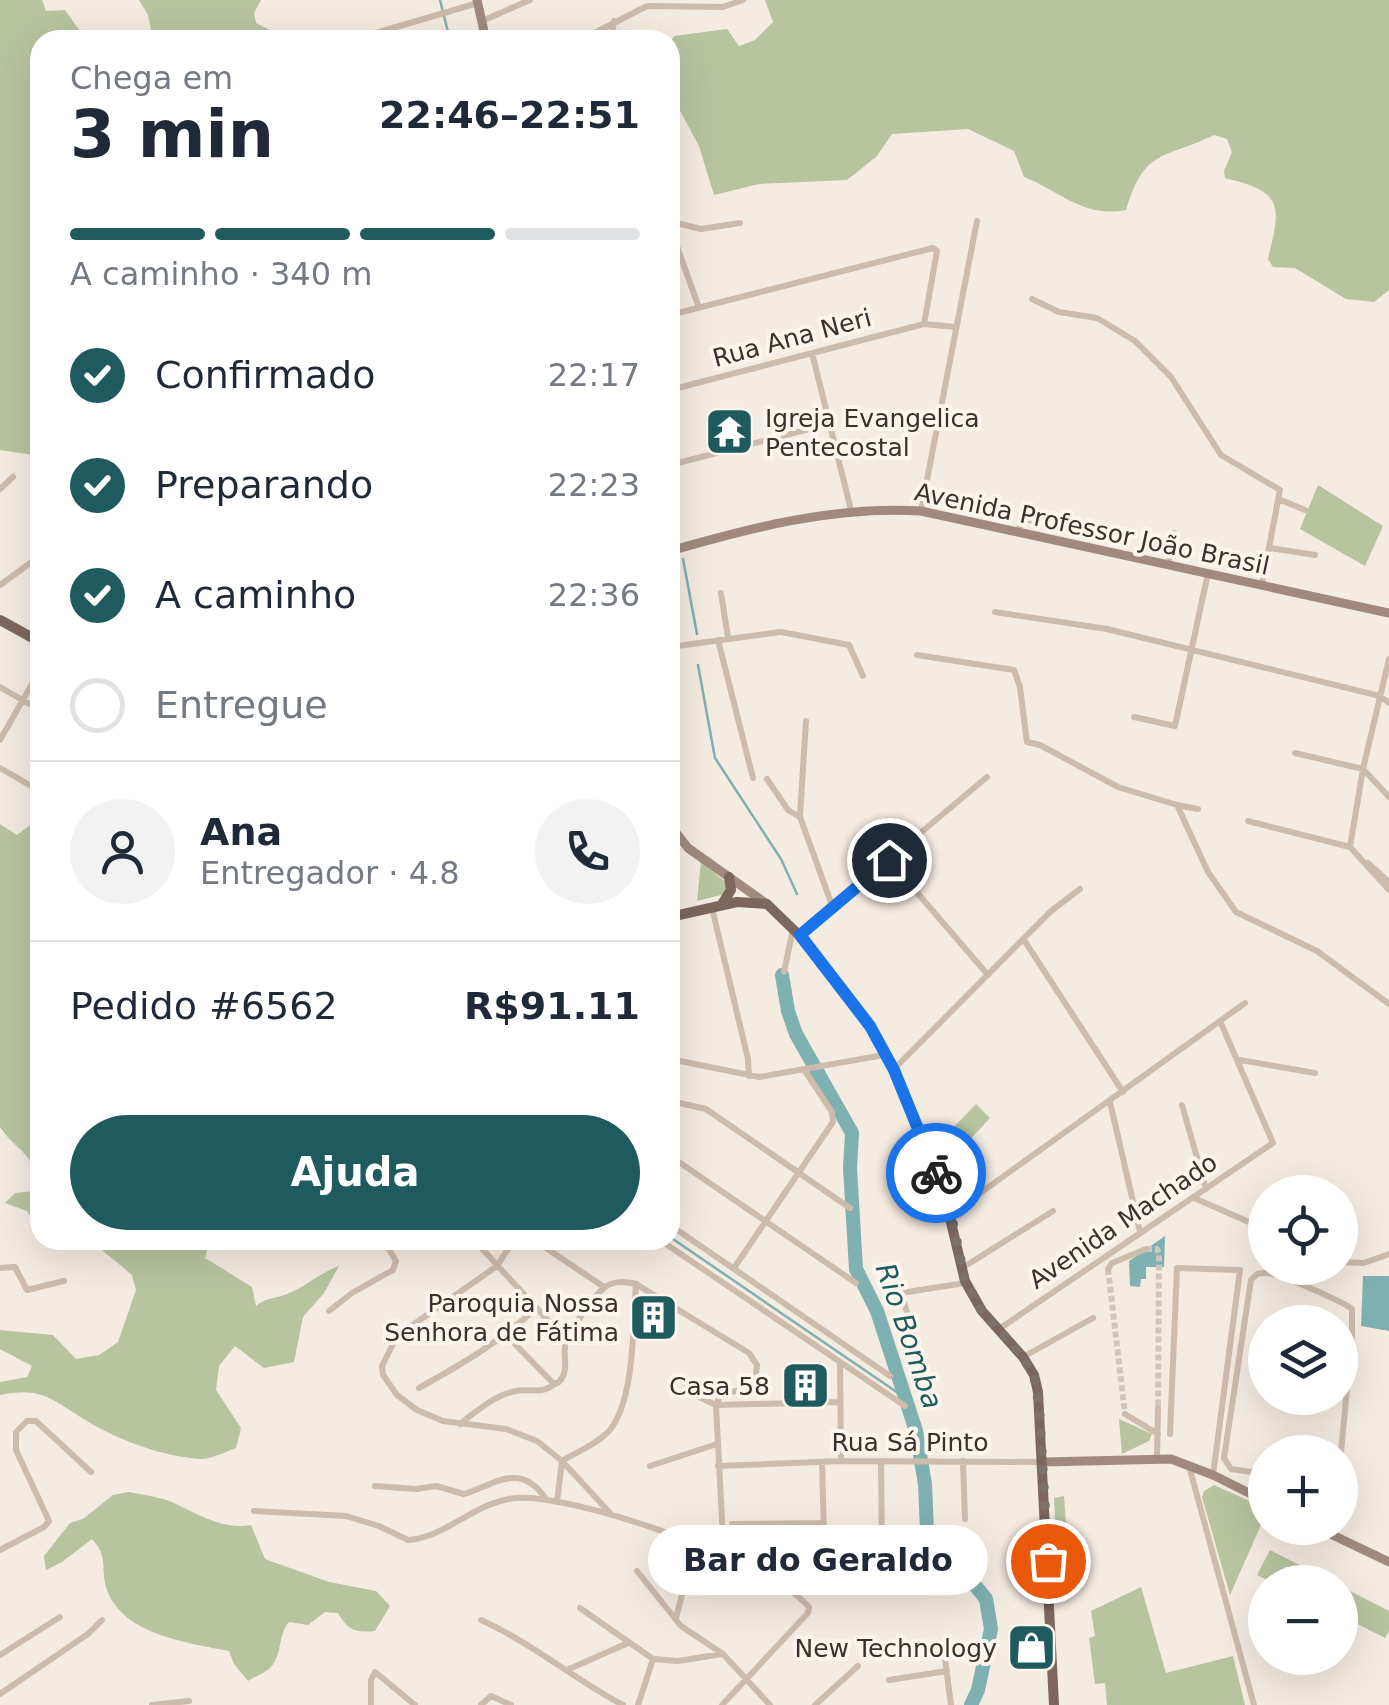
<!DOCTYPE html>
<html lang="pt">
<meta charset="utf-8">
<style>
body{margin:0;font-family:"DejaVu Sans",sans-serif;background:#f2f2f3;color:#1f2937;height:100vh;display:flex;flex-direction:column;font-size:38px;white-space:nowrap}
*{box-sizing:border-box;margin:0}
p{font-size:32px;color:#747a83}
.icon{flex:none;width:55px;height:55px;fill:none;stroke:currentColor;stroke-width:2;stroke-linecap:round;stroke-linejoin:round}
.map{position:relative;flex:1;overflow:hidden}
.drawer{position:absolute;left:30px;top:30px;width:650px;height:1220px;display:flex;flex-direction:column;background:#fff;border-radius:30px;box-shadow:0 10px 40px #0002}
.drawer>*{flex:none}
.controls{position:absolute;left:1248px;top:1175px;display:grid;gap:20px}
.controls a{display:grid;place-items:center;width:110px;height:110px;border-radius:50%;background:#fff;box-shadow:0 10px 40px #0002;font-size:50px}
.pin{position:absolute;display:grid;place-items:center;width:85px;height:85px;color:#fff;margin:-42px;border:5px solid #fff;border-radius:50%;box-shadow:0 2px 10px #0007}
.courier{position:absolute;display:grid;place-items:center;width:100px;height:100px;margin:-50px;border:8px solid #1a73e8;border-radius:50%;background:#fff;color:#222;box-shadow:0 2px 12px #0007}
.bubble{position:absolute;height:70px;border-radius:35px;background:#fff;box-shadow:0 10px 40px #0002;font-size:32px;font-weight:800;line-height:70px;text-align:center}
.summary em{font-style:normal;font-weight:800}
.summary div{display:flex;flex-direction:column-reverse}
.summary{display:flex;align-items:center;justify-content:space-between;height:170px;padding:0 40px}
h1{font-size:65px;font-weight:800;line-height:75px}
.bar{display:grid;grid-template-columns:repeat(4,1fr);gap:15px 10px;align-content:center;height:120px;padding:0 40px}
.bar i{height:12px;border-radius:8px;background:#e0e1e3}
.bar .current{background:#1f5a5e}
.bar p{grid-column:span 4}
.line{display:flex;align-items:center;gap:25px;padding:0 40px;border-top:2px solid #e0e1e3}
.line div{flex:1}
.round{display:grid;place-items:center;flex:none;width:105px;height:105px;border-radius:52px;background:#f2f2f3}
ol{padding:0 40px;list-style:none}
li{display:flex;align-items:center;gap:30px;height:110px}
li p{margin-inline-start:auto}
li .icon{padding:10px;border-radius:50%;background:#1f5a5e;color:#fff;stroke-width:4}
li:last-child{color:#747a83}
li i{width:55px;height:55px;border:5px solid #e0e1e3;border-radius:50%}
.primary-button{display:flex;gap:20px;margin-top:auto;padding:20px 40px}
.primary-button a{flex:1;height:115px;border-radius:60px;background:#1f5a5e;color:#fff;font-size:40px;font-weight:800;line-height:115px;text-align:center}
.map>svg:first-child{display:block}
</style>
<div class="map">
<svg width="1389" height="1705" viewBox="0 0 1389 1705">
<rect width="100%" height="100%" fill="#f4ebe1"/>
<path fill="#b8c4a0" d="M0 0H42L46 11 65 10 85 38 99 40H40V456L0 450Z
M139 0H261L254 13 256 23 270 30 274 40H153L148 15Z
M765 0H1389V290L1374 302 1346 299 1295 268 1273 267 1268 259C1281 205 1284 192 1225 178L1224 171 1232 152 1227 139 1214 135C1162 160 1145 148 1126 210 1083 218 1062 192 1024 177L1014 151 968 129 892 134 876 157 847 180 759 184 714 195 699 146 678 107V86L670 71V43L674 36 727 29 739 46 755 40 773 22Z
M1318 485 1383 526 1365 566 1300 529Z
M40 818V1233L27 1211 5 1203 15 1193 33 1191C39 1153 18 1154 0 1127V824L17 835Z
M701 862 727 883 725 894 697 901Z
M976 1104 990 1118 962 1148 948 1133Z
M45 1240H210L205 1258 252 1287 256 1306C267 1297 275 1299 287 1294 306 1287 319 1273 339 1266L324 1293 303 1317 294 1362 264 1368 235 1346 219 1366 216 1390 241 1428 236 1448C225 1452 210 1460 199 1459 162 1456 118 1440 87 1421 52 1400 43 1386 0 1395V1382L27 1377 32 1366 0 1349V1330L53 1335 76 1359 99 1355 118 1342 136 1290 132 1275 91 1241 59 1243Z
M1119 1419 1152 1434 1149 1441 1122 1454Z
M1214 1485 1265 1508V1516L1230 1595 1202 1497 1204 1491Z
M129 1492C144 1495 162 1497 176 1504 200 1515 223 1530 251 1525L265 1559 329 1582 376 1591 390 1606 375 1631C355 1633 348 1630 338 1613L325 1612 308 1625 289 1622C277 1636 283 1655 270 1668 265 1673 254 1677 248 1681L234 1664 229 1651C189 1643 123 1635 107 1590 100 1569 109 1557 92 1539L62 1562 46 1570 44 1556 70 1523 83 1519 113 1495Z
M1064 1496 1070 1585 1059 1588 1054 1498Z
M1270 1550 1333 1582H1271L1257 1575Z
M1340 1586 1389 1611V1631L1385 1638 1340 1615Z
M1141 1587 1166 1673 1233 1656 1245 1705H1107L1105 1683 1095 1684 1089 1638 1095 1636 1091 1611Z"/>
<path fill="#7fb0b2" d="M1165 1236 1164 1267H1146V1279H1141L1140 1287 1130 1286 1129 1261Z
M1363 1276H1389V1331L1361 1326Z"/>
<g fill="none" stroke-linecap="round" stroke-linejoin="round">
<path stroke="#7fb0b2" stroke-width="2.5" d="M440 0 450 40
M670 516 676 539
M683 559 697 634
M698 665 715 758 781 859 797 894
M670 1237 904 1397"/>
<path stroke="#7fb0b2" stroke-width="14" d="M782 975 788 1011 796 1034 852 1133 850 1168 856 1269 877 1311 916 1431 925 1484 927 1531 936 1546 957 1563 986 1599 991 1629 978 1690 971 1705"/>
<path stroke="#cfc6bd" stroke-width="6" stroke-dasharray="6 3" stroke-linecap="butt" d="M1146 1249H1157L1159 1253 1158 1408
M1108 1269 1125 1414"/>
<path stroke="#cdbbac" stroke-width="6" d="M482 21 530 0
M352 40 478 3
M581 40 647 6 723 7 743 0
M611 40 614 21
M670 193V200
M670 212 673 235 699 308
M672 222 701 229 740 223
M1032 299 1059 312 1097 318 1135 341 1171 377 1221 455 1280 490 1262 584
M670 315 933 248 937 251 924 324
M812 353 851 510
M670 390 924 324 955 327
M670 465 829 424
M0 489 13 477
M1281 500 1305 510
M921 511 977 221
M1017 531 1025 519 1048 524
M1270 548 1315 555
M1168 565 1174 533
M0 585 40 556
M721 593 728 638
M995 612 1107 629 1380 696 1389 703
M718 640 753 778
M670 647 781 632 849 645 863 676
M917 655 1014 670 1020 687 1027 742 1040 745 1118 787 1177 805 1208 872 1236 912 1317 951 1389 1004
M0 687 40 710
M1134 717 1175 726 1208 573
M0 740 40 670
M1295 753 1363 769 1389 797
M0 768 40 791
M767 779 788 810 800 817 833 908
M1177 805 1198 809
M800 816 806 721
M1248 821 1350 847 1389 890
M1350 847 1363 769 1389 659
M889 860 988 975
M1368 863 1389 882
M712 908 748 1059 749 1076
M799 935 987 777
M1024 940 1123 1092
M670 949 673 917
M784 972 793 929
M670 1059 759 1077 884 1055
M1240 1060 1315 1073
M895 1068 1051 911 1080 889
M670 1101 706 1109 850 1208
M1110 1102 1140 1232
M1182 1105 1206 1189
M670 1156 856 1283
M1194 1198 1265 1229
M951 1214 1245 1003
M670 1225 890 1376
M474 1240 566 1340
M514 1240 497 1266 397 1336 382 1366 383 1375 397 1395 417 1410 443 1421 506 1429 537 1441 562 1461 610 1513
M534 1240 604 1287
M660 1240 905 1406
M1340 1262 1364 1263 1389 1254
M0 1268 15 1267 27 1290 64 1281
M734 1268 833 1122 832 1112 805 1071
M962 1268 1053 1211
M1108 1269 1112 1263 1146 1249
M329 1311 352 1293 393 1270 396 1261 383 1240
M999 1329 1273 1143 1220 1021
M507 1336 553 1383H558C572 1369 560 1354 567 1338 571 1329 597 1293 605 1287 614 1280 626 1282 636 1284L749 1353 757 1365 755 1382 741 1390 721 1394 716 1405
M917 1344 901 1293 965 1283
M1023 1357 1093 1318
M840 1363 841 1461
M681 1379 701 1398 716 1405 839 1402
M419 1388C462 1364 500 1342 535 1309
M716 1405 724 1558
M1125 1414 1158 1434
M460 1424C476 1411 495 1395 516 1391 532 1388 540 1395 555 1384
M1170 1434 1177 1268 1240 1270 1213 1475
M1157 1457 1158 1408
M881 1461 882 1551
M963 1461 965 1519
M822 1462 825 1570
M650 1466 717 1444
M718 1466 841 1461 1042 1462
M1189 1466 1254 1705
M1265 1474 1231 1469 1224 1458 1251 1280C1257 1274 1256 1273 1266 1273 1278 1273 1342 1301 1352 1309V1335L1340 1463
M375 1486 416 1489 436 1486 464 1494C496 1484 520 1461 546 1499
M557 1502 562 1461C577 1452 597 1444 609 1431 635 1401 633 1323 636 1284
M254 1511 346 1516 379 1526 408 1540C447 1537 475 1502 515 1498 574 1493 771 1562 809 1607L808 1613 722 1705
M732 1524 823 1523
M0 1550 44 1527 49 1521 16 1450V1432L27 1421H36L91 1472
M637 1571 681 1626 723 1654 770 1705
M580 1608 653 1659 678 1661 722 1654
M676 1618 695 1545
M481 1620C532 1643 574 1679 623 1705
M943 1644 951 1705
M0 1655 60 1617
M567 1670 628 1643
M889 1680 947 1671
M0 1694 88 1634 102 1620
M152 1705 189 1701
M371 1705V1680L375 1672 415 1705
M481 1705 491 1696 511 1705
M638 1705 653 1659
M815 1705 858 1666"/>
<path stroke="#a18a7d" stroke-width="9" d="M477 0 486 40
M670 551C753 527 834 506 921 511L1389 613
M670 825 688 848 767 904
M1043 1462 1171 1459 1213 1475 1265 1501
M1318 1528 1389 1562"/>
<path stroke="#7d675c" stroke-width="10" d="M0 620 40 642
M722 904 731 890 729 877
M670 917 737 902 767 904 799 935 870 1026 894 1069 943 1189 965 1281 982 1311 1023 1357 1034 1375 1038 1392 1054 1705"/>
</g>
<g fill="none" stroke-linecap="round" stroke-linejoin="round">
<path stroke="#7c716b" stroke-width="10" stroke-dasharray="0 18" d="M936 1173 951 1214 965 1281 982 1311 1022 1356 1034 1375 1039 1405 1048 1561"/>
<path stroke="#1a73e8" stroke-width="12" d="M889 860 800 935 870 1026 894 1070 936 1173"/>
</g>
<defs>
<symbol id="temple-square" viewBox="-11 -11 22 22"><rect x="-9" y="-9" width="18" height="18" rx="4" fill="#1f5a5e" stroke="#fbf5ee"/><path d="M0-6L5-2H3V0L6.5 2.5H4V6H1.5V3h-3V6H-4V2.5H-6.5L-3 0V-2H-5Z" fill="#fff"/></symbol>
<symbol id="building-square" viewBox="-11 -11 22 22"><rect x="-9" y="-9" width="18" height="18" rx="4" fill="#1f5a5e" stroke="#fbf5ee"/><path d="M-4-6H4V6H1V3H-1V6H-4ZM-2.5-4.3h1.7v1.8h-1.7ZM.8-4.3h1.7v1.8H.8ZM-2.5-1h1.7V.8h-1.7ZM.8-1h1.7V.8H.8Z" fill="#fff"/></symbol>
<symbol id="shop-square" viewBox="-11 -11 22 22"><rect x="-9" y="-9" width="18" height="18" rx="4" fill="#1f5a5e" stroke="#fbf5ee"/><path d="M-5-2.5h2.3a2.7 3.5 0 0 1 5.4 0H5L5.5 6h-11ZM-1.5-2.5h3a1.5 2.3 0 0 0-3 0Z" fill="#fff"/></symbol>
</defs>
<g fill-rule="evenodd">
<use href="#temple-square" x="702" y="404" width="55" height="55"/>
<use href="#building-square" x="626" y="1290" width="55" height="55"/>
<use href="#building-square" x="778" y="1358" width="55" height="55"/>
<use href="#shop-square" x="1004" y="1620" width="55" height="55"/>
</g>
<g text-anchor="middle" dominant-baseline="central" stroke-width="8" stroke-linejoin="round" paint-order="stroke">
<g font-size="25" fill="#3b302b" stroke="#fbf5ee">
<text transform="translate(792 338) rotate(-15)">Rua Ana Neri</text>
<text transform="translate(1092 529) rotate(12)">Avenida Professor João Brasil</text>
<text transform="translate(1123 1221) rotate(-34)">Avenida Machado</text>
<text x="910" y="1442">Rua Sá Pinto</text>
</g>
<g font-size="25" fill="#3b302b" stroke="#fbf5ee" text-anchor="end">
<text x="765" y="418" text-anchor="start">Igreja Evangelica<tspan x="765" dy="29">Pentecostal</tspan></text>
<text x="619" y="1303">Paroquia Nossa<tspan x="619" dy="29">Senhora de Fátima</tspan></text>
<text x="770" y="1386">Casa 58</text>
<text x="997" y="1648">New Technology</text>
</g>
<g font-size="28" font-style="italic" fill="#1f5a5e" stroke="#fbf5ee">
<text transform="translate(909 1336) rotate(71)">Rio Bomba</text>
</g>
</g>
</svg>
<div class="controls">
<a><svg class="icon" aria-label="locate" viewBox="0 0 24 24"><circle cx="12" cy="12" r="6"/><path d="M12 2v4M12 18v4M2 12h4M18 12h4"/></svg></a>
<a><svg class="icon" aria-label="layers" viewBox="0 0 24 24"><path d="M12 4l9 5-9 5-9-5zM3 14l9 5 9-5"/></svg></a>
<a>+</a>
<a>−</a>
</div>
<div class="pin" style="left:1048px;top:1561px;background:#ea580c"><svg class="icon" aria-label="bag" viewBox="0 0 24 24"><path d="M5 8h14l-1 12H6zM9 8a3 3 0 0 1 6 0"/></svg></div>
<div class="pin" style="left:889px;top:860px;background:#1f2937"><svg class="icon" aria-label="home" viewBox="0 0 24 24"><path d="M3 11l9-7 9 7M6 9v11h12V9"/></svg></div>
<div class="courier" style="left:936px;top:1173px"><svg class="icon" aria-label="bike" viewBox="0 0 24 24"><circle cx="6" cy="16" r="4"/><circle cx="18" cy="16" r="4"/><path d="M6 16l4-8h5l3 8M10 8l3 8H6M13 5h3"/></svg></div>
<div class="bubble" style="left:648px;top:1525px;width:340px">Bar do Geraldo</div>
<section class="drawer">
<div class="summary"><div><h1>3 min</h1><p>Chega em</p></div><em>22:46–22:51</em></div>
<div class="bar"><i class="current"></i><i class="current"></i><i class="current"></i><i></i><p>A caminho · 340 m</p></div>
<ol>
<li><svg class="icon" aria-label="check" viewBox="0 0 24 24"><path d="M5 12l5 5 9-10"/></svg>Confirmado<p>22:17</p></li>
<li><svg class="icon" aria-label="check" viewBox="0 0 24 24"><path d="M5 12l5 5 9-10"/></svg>Preparando<p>22:23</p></li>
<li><svg class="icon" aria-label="check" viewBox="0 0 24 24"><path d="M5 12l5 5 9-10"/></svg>A caminho<p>22:36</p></li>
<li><i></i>Entregue</li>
</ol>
<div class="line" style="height:180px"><a class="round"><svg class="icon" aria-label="person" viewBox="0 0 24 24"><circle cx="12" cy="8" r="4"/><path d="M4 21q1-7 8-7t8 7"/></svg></a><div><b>Ana</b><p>Entregador · 4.8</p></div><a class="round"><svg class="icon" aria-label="phone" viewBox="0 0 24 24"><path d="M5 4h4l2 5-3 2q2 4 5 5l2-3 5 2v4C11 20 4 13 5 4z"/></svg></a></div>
<div class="line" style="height:130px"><div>Pedido #6562</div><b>R$91.11</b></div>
<div class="primary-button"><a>Ajuda</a></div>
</section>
</div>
